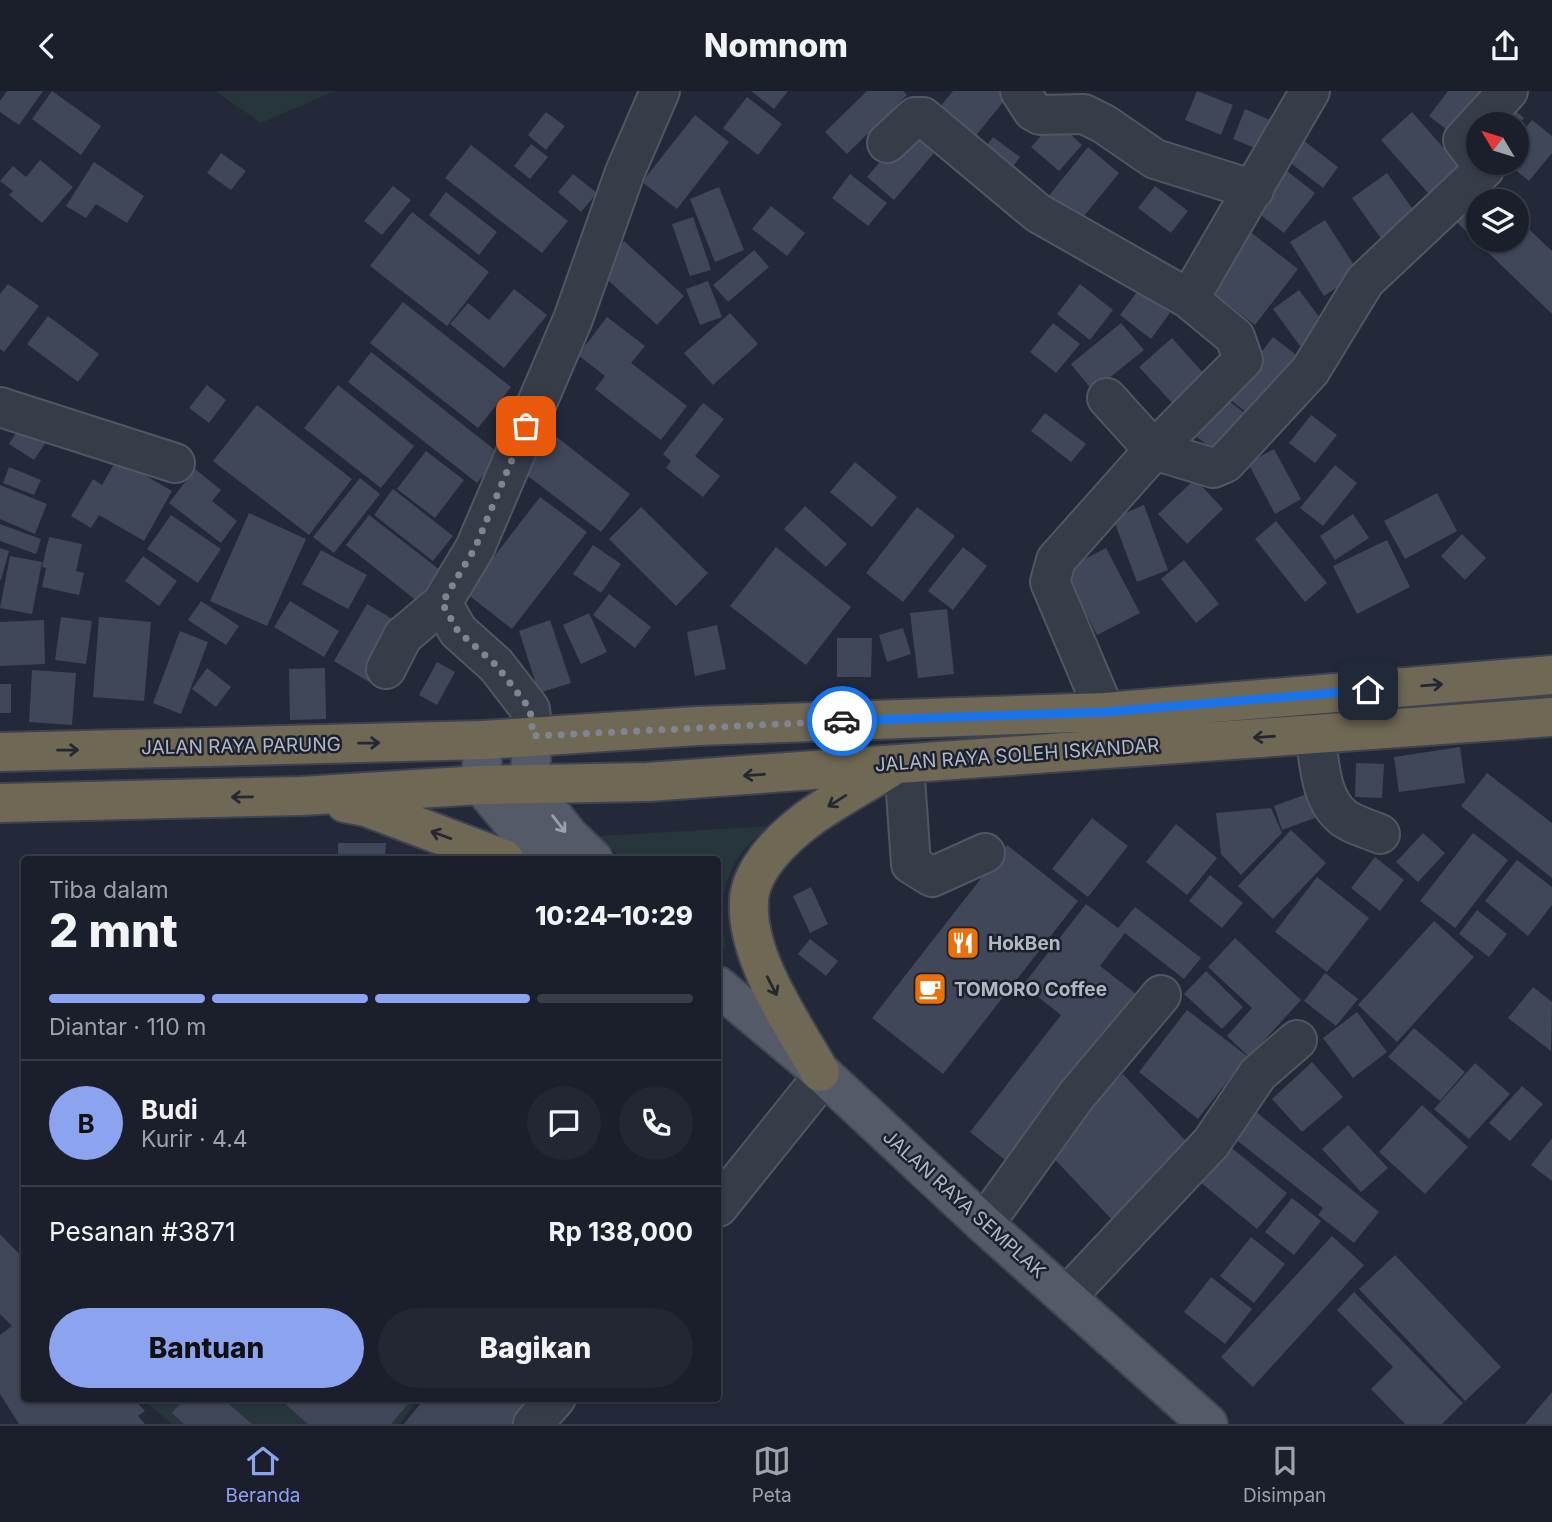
<!DOCTYPE html>
<html lang="id">
<meta charset="utf-8">
<style>
body{margin:0;font-family:Inter,sans-serif;background:#232733;color:#f1f3f6;height:100vh;display:flex;flex-direction:column;font-size:26px;white-space:nowrap}
*{box-sizing:border-box;margin:0}
p{font-size:23px;color:#9fa2a9}
.icon{flex:none;width:38px;height:38px;fill:none;stroke:currentColor;stroke-width:2;stroke-linecap:round;stroke-linejoin:round}
.map{position:relative;flex:1;overflow:hidden}
.drawer{position:absolute;left:21px;top:765px;width:700px;height:546px;display:flex;flex-direction:column;background:#1a1f2b;border-radius:7px;box-shadow:0 2px 5px #0004,0 0 0 2px #383d47}
.drawer>*{flex:none}
.needle{width:46px;rotate:308deg}
.buttons{position:absolute;left:1466px;top:21px;display:grid;gap:14px}
.buttons a{display:grid;place-items:center;width:63px;height:63px;border-radius:50%;background:#1a1f2b;box-shadow:0 2px 5px #0004,0 0 0 2px #383d47;font-size:35px}
.pin{position:absolute;display:grid;place-items:center;width:60px;height:60px;color:#fff;margin:-30px;border-radius:14px;box-shadow:0 4px 10px #0006}
.courier{position:absolute;display:grid;place-items:center;width:70px;height:70px;margin:-35px;border:5px solid #1a73e8;border-radius:50%;background:#fff;color:#222;box-shadow:0 2px 9px #0007}
.summary em{font-style:normal;font-weight:800}
.summary div{display:flex;flex-direction:column-reverse}
.summary{display:flex;align-items:center;justify-content:space-between;height:119px;padding:0 28px}
h1{font-size:46px;font-weight:800;line-height:52px}
.bar{display:grid;grid-template-columns:repeat(4,1fr);gap:10px 7px;align-content:center;height:84px;padding:0 28px}
.bar i{height:9px;border-radius:5px;background:#383d47}
.bar .current{background:#8ca3f0}
.bar p{grid-column:span 4}
.line{display:flex;align-items:center;gap:18px;padding:0 28px;border-top:2px solid #383d47}
.line div{flex:1}
.round{display:grid;place-items:center;flex:none;width:74px;height:74px;border-radius:37px;background:#232733}
.cta{display:flex;gap:14px;margin-top:auto;padding:14px 28px}
.cta a{flex:1;height:80px;border-radius:42px;background:#8ca3f0;color:#111;font-size:28px;font-weight:800;line-height:80px;text-align:center}
.cta a+a{background:#232733;color:#f1f3f6}
header{display:flex;justify-content:space-between;align-items:center;height:91px;padding:0 28px;background:#1a1f2b;font-size:32px;font-weight:800}
.dock{display:flex;justify-content:space-around;align-items:center;height:98px;border-top:2px solid #383d47;background:#1a1f2b;font-size:19px;color:#9fa2a9}
.dock a{display:grid;justify-items:center;gap:4px}
.dock .current{color:#8ca3f0}
.map>svg:first-child{display:block}
</style>
<header><svg class="icon" aria-label="back" viewBox="0 0 24 24"><path d="M15 5l-7 7 7 7"/></svg>Nomnom<svg class="icon" aria-label="share" viewBox="0 0 24 24"><path d="M12 15V3M7 8l5-5 5 5M5 13v7h14v-7"/></svg></header>
<div class="map">
<svg width="1552" height="1333" viewBox="0 0 1552 1333">
<rect width="100%" height="100%" fill="#232939"/>
<path fill="#26363b" d="M215 0H335L261 32Z
M771 735C726 766 715 805 726 858L718 850V768H623L597 745Z
M152 1307H420L399 1333H172L147 1312Z"/>
<path fill="#404758" d="M7 0H43L19 34 0 21V10Z
M52 0 101 35 81 64 32 28Z
M751 0H788L774 18Z
M867 0H903L907 4 847 63 825 41Z
M953 0H1002L1008 5 965 58 929 29Z
M1197 0 1233 14 1221 44 1185 29Z
M1448 0H1498L1460 49 1429 25Z
M747 6 782 33 758 64 723 37Z
M1501 9 1524 27 1518 33H1482Z
M1245 18 1281 34 1269 63 1233 48Z
M546 21 565 35 546 59 528 44Z
M1412 21 1468 85 1437 112 1381 49Z
M695 24 729 51 677 118 642 91Z
M1055 29 1082 54 1059 80 1031 56Z
M1532 29 1552 45V62L1529 90 1507 72H1517V47Z
M907 39 934 62 894 109 867 86Z
M1294 42 1338 76 1323 97 1279 63Z
M993 46 1020 66 1005 86 978 66Z
M531 53 548 66 530 88 514 75Z
M471 54 568 130 542 162 445 87Z
M1088 56 1119 82 1071 141 1040 116Z
M221 62 246 80 231 99 207 82Z
M40 69 73 96 42 132 9 104 13 100 0 90 13 75 26 86Z
M94 71 144 105 127 132 96 113 86 127 66 115Z
M1278 73 1315 102 1284 142 1246 113Z
M1387 82 1417 124 1382 149 1352 107Z
M573 83 597 102 581 121 558 101Z
M850 83 887 112 868 135 832 107Z
M1477 88 1500 110H1479V149H1517V127L1552 160V223L1446 121Z
M393 95 411 109 382 144 364 130Z
M1155 95 1188 120 1171 142 1138 117Z
M719 96 744 159 715 171 690 108Z
M446 101 497 141 479 164 429 124Z
M771 115 805 142 787 165 752 138Z
M412 121 489 181 447 235 370 175Z
M693 126 711 179 690 185 672 133Z
M1325 129 1359 182 1324 205 1290 151Z
M1244 136 1298 178 1255 234 1201 192Z
M624 150 684 205 657 234 597 179Z
M754 159 769 176 728 211 713 194Z
M708 190 722 226 700 234 686 198Z
M8 193 39 215 4 261 0 258V203Z
M1080 193 1113 219 1090 249 1057 223Z
M514 198 547 224 504 277 450 233 468 212 489 229Z
M1139 198 1170 222 1151 248 1120 224Z
M1299 199 1326 235 1300 255 1273 218Z
M403 211 511 296 478 337 370 252Z
M730 222 758 253 713 294 684 262Z
M48 225 99 263 78 291 27 253Z
M607 226 645 255 631 272 687 315 661 349 595 298 605 285 578 264Z
M1053 232 1080 253 1056 282 1030 261Z
M1121 232 1144 259 1093 300 1071 273Z
M1273 246 1304 270 1257 330 1227 306Z
M1172 247 1206 285 1174 314 1139 276Z
M371 261 500 363 477 392 348 291Z
M207 294 226 309 209 332 189 317Z
M338 294 414 355 381 397 304 337Z
M1224 306 1252 328 1223 366 1194 344Z
M703 312 724 328 695 365 720 385 703 406 666 377 671 370 663 363Z
M257 314 352 388 309 444 213 370Z
M1045 322 1086 353 1071 371 1031 340Z
M1311 324 1337 344 1315 372 1289 352Z
M22 332 48 348 34 369 9 353Z
M554 344 630 403 601 441 524 382Z
M1274 358 1301 408 1275 423 1248 372Z
M426 360 464 389 435 427 397 398Z
M117 368 172 400 144 450 99 424 91 437 71 425 93 388 102 394Z
M855 371 897 406 872 436 830 401Z
M1335 374 1357 392 1323 435 1300 417Z
M9 376 41 389 34 404 3 392Z
M195 378 221 399 212 410 237 430 221 452 169 412Z
M360 387 380 403 334 462 313 446Z
M1195 388 1223 418 1187 453 1158 423Z
M0 394 47 413 35 443 0 428Z
M393 398 453 445 433 470 374 424Z
M1437 402 1457 440 1405 468 1384 430Z
M540 406 587 441 512 538 466 502Z
M1144 414 1168 479 1137 491 1113 427Z
M805 415 847 453 826 476 784 438Z
M641 416 708 482 676 515 609 448Z
M917 416 955 445 903 511 866 482Z
M249 422 306 448 267 535 210 510Z
M1353 423 1369 447 1335 469 1320 445Z
M171 424 221 458 198 492 147 458Z
M369 424 440 479 417 510 346 454Z
M1276 430 1327 492 1305 511 1255 448Z
M0 433 41 448 36 463 0 450Z
M1462 443 1486 467 1465 489 1441 465Z
M49 446 82 453 76 480 84 482 79 504 42 496 46 477 42 476Z
M1387 449 1410 496 1357 523 1333 475Z
M593 454 621 473 601 502 573 483Z
M776 456 851 516 806 574 730 515Z
M963 456 987 475 953 519 928 500Z
M0 457 9 460 1 489H0Z
M1106 457 1140 522 1097 544 1064 479Z
M321 459 367 484 348 518 302 493Z
M10 465 42 471 32 523 0 517Z
M143 465 177 490 159 515 125 490Z
M1184 469 1219 513 1196 532 1161 488Z
M609 503 651 536 635 557 593 524Z
M201 510 239 535 226 554 188 529Z
M290 510 339 540 324 566 274 536Z
M367 513 403 534 369 591 334 570Z
M947 518 954 583 918 587 910 522Z
M589 522 607 561 581 573 563 534Z
M61 526 92 530 86 573 55 569Z
M99 526 151 531 144 610 93 606Z
M44 529 45 573 0 575V531Z
M550 529 571 592 539 602 519 540Z
M717 534 726 578 695 585 687 541Z
M903 537 911 563 887 571 879 544Z
M180 540 208 551 181 623 153 612Z
M837 547H872L871 586H837Z
M437 571 455 581 437 614 419 604Z
M207 577 231 596 216 616 192 598Z
M325 577 326 628 290 629 289 578Z
M32 579 76 582 72 634 29 631Z
M0 593H11V622H0Z
M1460 656 1465 692 1399 701 1394 666Z
M1356 672 1384 673 1382 707 1355 706Z
M1487 682 1552 732V787L1461 715Z
M1307 703 1315 727 1282 739 1274 715Z
M1271 717 1282 742 1241 784 1221 763 1216 722Z
M1092 727 1128 755 1088 806 1052 778Z
M1176 733 1217 767 1187 804 1146 771Z
M1291 739 1326 772 1273 828 1238 795Z
M1423 742 1445 762 1418 791 1396 771Z
M1473 742 1508 769 1455 837 1420 810Z
M338 752H386L385 768H338Z
M1007 754 1078 810 943 983 872 927Z
M1375 766 1404 789 1380 820 1351 797Z
M1517 769 1552 796V814L1528 845 1485 810Z
M1210 784 1243 812 1222 837 1189 810Z
M1317 786 1369 827 1327 881 1275 841Z
M811 796 828 833 810 842 793 805Z
M1086 813 1118 837 1135 816 1201 867 1184 888 1125 842 1100 875 1140 906 1010 1073 970 1041 1061 924 1023 894Z
M1477 819 1507 843 1489 866 1459 843Z
M1434 830 1474 866 1397 951 1358 914Z
M1235 847 1301 909 1249 966 1227 945 1252 917 1208 876Z
M810 848 838 870 826 885 798 863Z
M1206 880 1243 916 1222 938 1184 903Z
M1325 882 1358 908 1336 935 1304 910Z
M1533 896 1552 911 1551 960 1508 927Z
M1187 919 1247 965 1198 1028 1139 981Z
M1357 921 1387 961 1353 987 1323 947Z
M1414 937 1465 981 1440 1010 1388 966Z
M1312 971 1343 1006 1302 1041 1272 1008Z
M1475 972 1510 1003 1469 1048 1434 1018Z
M1123 983 1195 1060 1116 1133 1044 1057Z
M1522 995 1543 1013 1510 1050 1489 1032Z
M1422 1014 1468 1056 1425 1103 1379 1061Z
M1255 1020 1379 1121 1354 1152 1318 1124 1323 1117 1234 1047Z
M1348 1034 1388 1077 1361 1101 1322 1058Z
M1552 1047V1090L1531 1074Z
M1223 1050 1287 1102 1257 1138 1194 1086Z
M1292 1107 1321 1130 1294 1164 1265 1141Z
M0 1143 24 1168V1307H133L145 1320 138 1325 145 1333H19L0 1303V1244L12 1235 0 1223Z
M1332 1145 1364 1174 1253 1296 1221 1266Z
M1251 1146 1285 1173 1254 1212 1220 1185Z
M1395 1164 1501 1276 1465 1310 1359 1198Z
M1211 1186 1252 1218 1225 1253 1184 1221Z
M1354 1201 1463 1312 1442 1333H1405L1371 1298 1393 1276 1337 1219Z
M1552 1301V1333H1525Z
M185 1307H222L252 1333H184L172 1322Z
M288 1307H413L391 1333H308L284 1312Z
M425 1307H546L524 1333H404Z"/>
<g fill="none" stroke-linecap="round" stroke-linejoin="round">
<defs>
<path id="minor" d="M1020 0 1033 20 1040 24 1084 23 1104 33 1155 68 1254 99
M887 52 915 26H923L1038 122 1189 208
M1479 70 1463 49 1508 0
M1107 307 1154 359 1213 377 1225 372 1310 280 1365 190 1484 78 1480 72
M0 316 175 372
M386 578 403 545 442 512
M1105 621 1050 491 1056 469 1154 359 1243 269 1235 246 1189 208 1310 0
M1315 643C1320 671 1319 708 1344 727 1353 734 1369 738 1380 743
M533 645 530 618 496 574 458 540 442 512 475 457 573 228 625 81 660 0
M904 673 911 773 932 786 985 762
M718 1116 824 984
M984 1133 1076 1005 1161 904
M1066 1206 1211 1052 1258 983 1297 949
M533 1333 556 1307"/>
<path id="major" d="M533 645 529 695 569 745 593 768
M483 649 481 694 543 768
M718 895 824 984 984 1133 1208 1333"/>
<path id="highway" d="M0 661 483 649 697 635 1105 621 1552 584
M0 712 302 705 481 694 648 691 1552 626
M345 712 366 716 504 768
M820 981C793 933 745 866 749 809 751 777 784 746 808 728 834 709 863 694 890 677"/>
</defs>
<use href="#minor" stroke="#525664" stroke-width="42"/>
<use href="#major" stroke="#404552" stroke-width="42"/>
<use href="#highway" stroke="#3f4351" stroke-width="42"/>
<use href="#minor" stroke="#373c49" stroke-width="38"/>
<use href="#major" stroke="#555a69" stroke-width="38"/>
<use href="#highway" stroke="#6f6854" stroke-width="38"/>
</g>
<defs><path id="oneway-shaft" d="M-6 0H5M1.5-3L5.5 0L1.5 3" fill="none" stroke-width="1.6" stroke-linecap="round" stroke-linejoin="round" transform="scale(1.75)"/></defs>
<g stroke="#242832">
<use href="#oneway-shaft" transform="translate(1432 594) rotate(-5)"/>
<use href="#oneway-shaft" transform="translate(1264 646) rotate(176)"/>
<use href="#oneway-shaft" transform="translate(369 652) rotate(-1)"/>
<use href="#oneway-shaft" transform="translate(68 659) rotate(-1)"/>
<use href="#oneway-shaft" transform="translate(754 684) rotate(176)"/>
<use href="#oneway-shaft" transform="translate(242 706) rotate(179)"/>
<use href="#oneway-shaft" transform="translate(837 710) rotate(148)"/>
<use href="#oneway-shaft" transform="translate(441 744) rotate(-160)"/>
<use href="#oneway-shaft" transform="translate(772 895) rotate(63)"/>
</g>
<use stroke="#9b9fae" href="#oneway-shaft" transform="translate(559 733) rotate(52)"/>
<g fill="none" stroke-linecap="round" stroke-linejoin="round">
<path stroke="#808594" stroke-width="7" stroke-dasharray="0 12.6" d="M526 335 475 457 442 512 458 540 496 574 530 618 533 645 842 630"/>
<path stroke="#1a73e8" stroke-width="9" d="M842 630 1105 621 1368 599"/>
</g>
<defs>
<symbol id="restaurant-square" viewBox="-11 -11 22 22"><rect x="-9" y="-9" width="18" height="18" rx="4" fill="#e8710a" stroke="#1c212e"/><path d="M-5-6h1v4h1v-4h1v4h1v-4h1v5L-1.5 .5V6h-2V.5L-5-1ZM5-6V6H3V1.5H1.5Q1.5-4 5-6Z" fill="#fff"/></symbol>
<symbol id="cafe-square" viewBox="-11 -11 22 22"><rect x="-9" y="-9" width="18" height="18" rx="4" fill="#e8710a" stroke="#1c212e"/><path d="M-5.5-4.5H6V0H3Q3 3.5 0 3.5H-2.5Q-5.5 3.5-5.5 0ZM3-3.2v2h1.7v-2ZM-6 4.5H4V6H-6Z" fill="#fff"/></symbol>
</defs>
<g fill-rule="evenodd">
<use href="#restaurant-square" x="944" y="833" width="38" height="38"/>
<use href="#cafe-square" x="911" y="879" width="38" height="38"/>
</g>
<g text-anchor="middle" dominant-baseline="central" stroke-width="5" stroke-linejoin="round" paint-order="stroke">
<g font-size="19" fill="#b2b6c5" stroke="#1c212e">
<text transform="translate(241 655) rotate(-1)">JALAN RAYA PARUNG</text>
<text transform="translate(1017 664) rotate(-4)">JALAN RAYA SOLEH ISKANDAR</text>
<text transform="translate(964 1113) rotate(42)">JALAN RAYA SEMPLAK</text>
</g>
<g font-size="19" font-weight="bold" fill="#b2b6c5" stroke="#1c212e" text-anchor="start">
<text x="988" y="852">HokBen</text>
<text x="954" y="898">TOMORO Coffee</text>
</g>
</g>
</svg>
<div class="buttons">
<a><svg class="needle" viewBox="-14 -14 28 28"><path d="M0-13l5 13h-10z" fill="#e53935"/><path d="M0 13l5-13h-10z" fill="#9fa2a9"/></svg></a>
<a><svg class="icon" aria-label="layers" viewBox="0 0 24 24"><path d="M12 4l9 5-9 5-9-5zM3 14l9 5 9-5"/></svg></a>
</div>
<div class="pin" style="left:526px;top:335px;background:#ea580c"><svg class="icon" aria-label="bag" viewBox="0 0 24 24"><path d="M5 8h14l-1 12H6zM9 8a3 3 0 0 1 6 0"/></svg></div>
<div class="pin" style="left:1368px;top:599px;background:#1f2937"><svg class="icon" aria-label="home" viewBox="0 0 24 24"><path d="M3 11l9-7 9 7M6 9v11h12V9"/></svg></div>
<div class="courier" style="left:842px;top:630px"><svg class="icon" aria-label="car" viewBox="0 0 24 24"><path d="M5 17H2v-5l4-1 3-4h7l3 4 3 1v5h-3M9 17h6M6 11h13"/><circle cx="7" cy="17" r="2"/><circle cx="17" cy="17" r="2"/></svg></div>
<section class="drawer">
<div class="summary"><div><h1>2 mnt</h1><p>Tiba dalam</p></div><em>10:24–10:29</em></div>
<div class="bar"><i class="current"></i><i class="current"></i><i class="current"></i><i></i><p>Diantar · 110 m</p></div>
<div class="line" style="height:126px"><b class="round" style="background:#8ca3f0;color:#111">B</b><div><b>Budi</b><p>Kurir · 4.4</p></div><a class="round"><svg class="icon" aria-label="chat" viewBox="0 0 24 24"><path d="M4 5h16v11H9l-5 4z"/></svg></a><a class="round"><svg class="icon" aria-label="phone" viewBox="0 0 24 24"><path d="M5 4h4l2 5-3 2q2 4 5 5l2-3 5 2v4C11 20 4 13 5 4z"/></svg></a></div>
<div class="line" style="height:91px"><div>Pesanan #3871</div><b>Rp 138,000</b></div>
<div class="cta"><a>Bantuan</a><a>Bagikan</a></div>
</section>
</div>
<nav class="dock">
<a class="current"><svg class="icon" aria-label="home" viewBox="0 0 24 24"><path d="M3 11l9-7 9 7M6 9v11h12V9"/></svg>Beranda</a>
<a><svg class="icon" aria-label="map" viewBox="0 0 24 24"><path d="M3 6l6-2 6 2 6-2v14l-6 2-6-2-6 2zM9 4v14M15 6v14"/></svg>Peta</a>
<a><svg class="icon" aria-label="saved" viewBox="0 0 24 24"><path d="M7 4h10v16l-5-4-5 4z"/></svg>Disimpan</a>
</nav>
